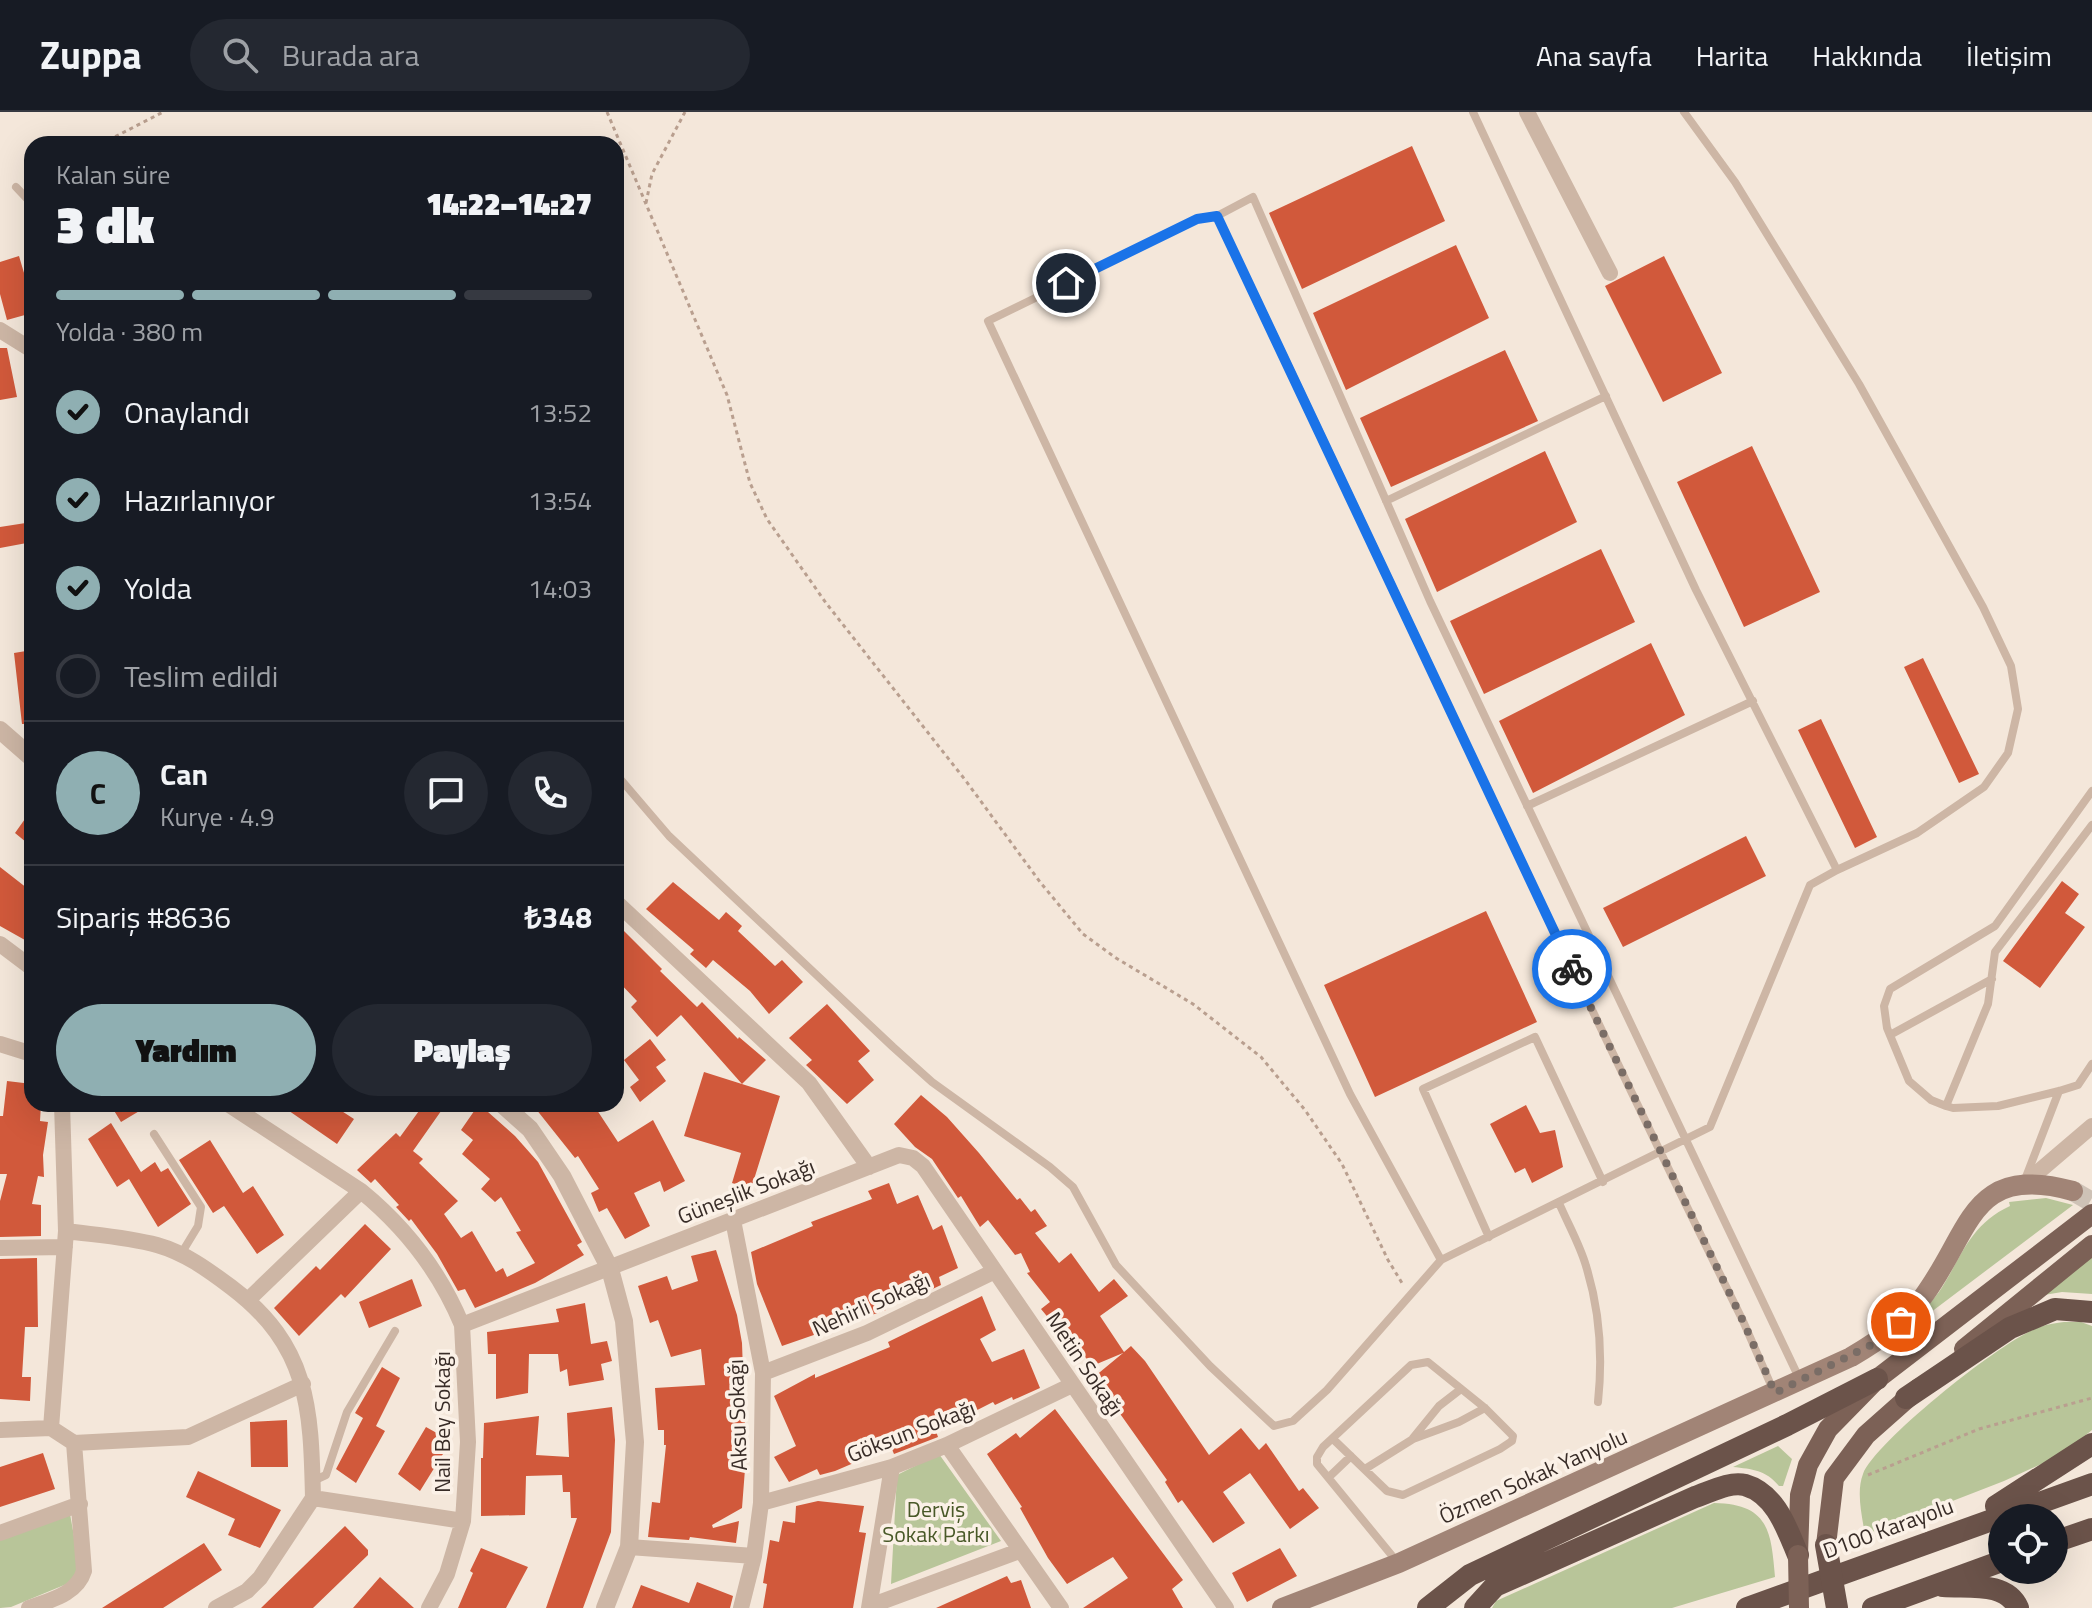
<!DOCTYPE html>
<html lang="tr">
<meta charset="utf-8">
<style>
body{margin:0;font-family:"Titillium Web",sans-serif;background:#242831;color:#f1f3f6;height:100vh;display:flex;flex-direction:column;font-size:30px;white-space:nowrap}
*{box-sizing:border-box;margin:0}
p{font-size:26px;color:#9ea1a6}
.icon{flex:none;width:44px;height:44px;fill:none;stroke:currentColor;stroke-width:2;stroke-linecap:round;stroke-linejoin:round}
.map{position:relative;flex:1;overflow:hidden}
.sheet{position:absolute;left:24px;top:24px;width:600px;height:976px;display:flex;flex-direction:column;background:#171b24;border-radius:24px;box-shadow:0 8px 32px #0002}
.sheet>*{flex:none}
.controls{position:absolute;left:1988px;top:1392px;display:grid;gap:16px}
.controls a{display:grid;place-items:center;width:80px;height:80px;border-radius:50%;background:#171b24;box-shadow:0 8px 32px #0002;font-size:40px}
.pin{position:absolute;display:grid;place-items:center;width:68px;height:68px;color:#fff;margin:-34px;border:4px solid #fff;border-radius:50%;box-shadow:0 2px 8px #0007}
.courier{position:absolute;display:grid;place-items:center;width:80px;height:80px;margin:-40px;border:6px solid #1a73e8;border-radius:50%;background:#fff;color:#222;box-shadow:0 2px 10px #0007}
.headline em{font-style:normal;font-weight:800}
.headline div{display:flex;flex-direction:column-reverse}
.headline{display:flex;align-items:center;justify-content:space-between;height:136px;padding:0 32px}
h1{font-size:52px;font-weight:800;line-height:60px}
.bar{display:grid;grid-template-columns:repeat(4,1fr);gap:12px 8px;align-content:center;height:96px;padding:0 32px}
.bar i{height:10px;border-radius:6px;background:#363941}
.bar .current{background:#8fafb2}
.bar p{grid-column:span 4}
.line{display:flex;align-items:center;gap:20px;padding:0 32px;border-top:2px solid #363941}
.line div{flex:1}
.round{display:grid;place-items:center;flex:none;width:84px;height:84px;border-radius:42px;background:#242831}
ol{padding:0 32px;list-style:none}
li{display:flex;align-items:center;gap:24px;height:88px}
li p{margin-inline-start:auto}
li .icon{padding:8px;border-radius:50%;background:#8fafb2;color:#111;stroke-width:4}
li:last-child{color:#9ea1a6}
li i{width:44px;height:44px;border:4px solid #363941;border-radius:50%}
.cta{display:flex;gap:16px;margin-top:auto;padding:16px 32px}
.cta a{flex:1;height:92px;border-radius:48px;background:#8fafb2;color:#111;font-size:32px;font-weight:800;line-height:92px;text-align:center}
.cta a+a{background:#242831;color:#f1f3f6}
header{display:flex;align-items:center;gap:48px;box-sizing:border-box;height:112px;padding:0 40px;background:#171b24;border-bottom:2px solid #363941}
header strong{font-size:38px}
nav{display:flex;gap:44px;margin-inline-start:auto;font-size:28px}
.search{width:560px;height:72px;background:#242831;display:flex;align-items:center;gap:20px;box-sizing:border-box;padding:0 28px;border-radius:44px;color:#9ea1a6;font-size:30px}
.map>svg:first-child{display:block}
</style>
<header>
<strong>Zuppa</strong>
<div class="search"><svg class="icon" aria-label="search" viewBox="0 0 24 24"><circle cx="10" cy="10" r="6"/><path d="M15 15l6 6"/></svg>Burada ara</div>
<nav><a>Ana sayfa</a><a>Harita</a><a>Hakkında</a><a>İletişim</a></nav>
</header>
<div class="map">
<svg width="2092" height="1496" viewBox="0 0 2092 1496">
<rect width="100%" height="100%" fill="#f4e7da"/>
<path fill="#b8c599" d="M2046 1086 2073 1093 1906 1219C1917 1206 1929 1193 1939 1180 1962 1145 1969 1113 2010 1094L2009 1090Z
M2092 1142V1182L2062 1180 2038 1184Z
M2064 1210H2081L2092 1214V1318L2061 1343 2004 1369 1865 1423C1862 1404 1856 1380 1863 1362 1876 1329 2005 1226 2040 1215 2048 1212 2057 1211 2064 1210Z
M1778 1334 1792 1347 1783 1374H1779C1766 1358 1752 1357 1733 1355Z
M939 1342 1001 1429 891 1472 897 1363Z
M1714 1391C1769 1392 1771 1419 1775 1465L1672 1496H1492L1496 1489Z
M70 1402 79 1452 74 1469 11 1495 0 1496V1426Z"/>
<path fill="#d1593b" d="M1412 34 1445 109 1302 177 1269 101Z
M1456 133 1489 206 1346 278 1313 201Z
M19 144 32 188V201L7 208 0 182V150Z
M1664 144 1722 261 1663 290 1605 174Z
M0 236H7L17 285 0 288Z
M1505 238 1538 309 1391 375 1360 306Z
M1752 334 1820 480 1744 515 1677 370Z
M1545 339 1577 410 1437 480 1405 407Z
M32 410V430L0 436V415Z
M1601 437 1635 510 1484 582 1450 509Z
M1651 531 1685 603 1533 681 1499 609Z
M32 538V612H22L14 541Z
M1923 546 1979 662 1959 671 1904 555Z
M1821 607 1877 725 1855 736 1798 618Z
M32 697V735L15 721Z
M1746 724 1766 764 1623 835 1603 796Z
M0 755 32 780V832L0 814Z
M2062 769 2079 782 2065 801 2085 815 2040 876 2003 849Z
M673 770 719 808 726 800 742 814 738 819 775 854 782 848 803 870 769 902 750 879 713 848 706 856 690 842 694 838 646 797Z
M1486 799 1537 910 1375 985 1324 873Z
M624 819 662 857 660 859 697 895 702 890 738 927 739 925 766 948 742 972 681 903 657 925 631 895 637 889 616 867V828Z
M827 892 870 939 858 949 874 968 847 992 806 953 812 948 789 926Z
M650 927 666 948 656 955 666 969 640 990 630 975 639 968 624 948Z
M704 960 780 984 751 1077 732 1071 741 1041 684 1024Z
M7 969 32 972V992H41L40 1009 48 1010 43 1043 44 1065 38 1064 32 1092 41 1093V1124L0 1125V1089L7 1062H0V1004H3Z
M921 983 947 1005 979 1041 1017 1088 1020 1086 1031 1100 1035 1097 1047 1114 1035 1121 1059 1151 1071 1141 1099 1180 1114 1167 1128 1184 1100 1204 1124 1240 1131 1234 1145 1249 1209 1343 1241 1316 1259 1338 1266 1331 1299 1379 1303 1376 1319 1396 1290 1417 1250 1361 1223 1380 1245 1411 1213 1431 1182 1388 1178 1391 1165 1370 1167 1368 1094 1265 1123 1241 1092 1254 1059 1210 1055 1214 1041 1197 1050 1190 1027 1161 1030 1160 1021 1141 1015 1143 988 1108 980 1115 961 1084 958 1086 932 1047 915 1035 894 1012Z
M110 992H151L121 1010Z
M279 992H322L334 1000 337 996 354 1007 337 1032Z
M424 992H446L413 1039 423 1047 419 1051 458 1089 444 1102 461 1126 472 1119 496 1160 503 1156 507 1165 535 1151 516 1120 521 1119 501 1085 495 1090 481 1077 490 1067 462 1042 473 1028 461 1018 479 992 515 1024 538 1050 582 1130 577 1133 584 1143 535 1171 475 1196 465 1177 458 1179 437 1142 411 1107 409 1109 396 1095 399 1093 375 1067 371 1071 357 1058 396 1021 400 1025Z
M532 992H593L618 1030 653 1008 685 1069 664 1080 660 1069 634 1081 650 1114 625 1127 607 1096 599 1100 591 1081 599 1077 578 1044 575 1046Z
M1526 993 1540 1021 1555 1018 1563 1055 1532 1071 1525 1056 1515 1061 1490 1012Z
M111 1011 141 1060 155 1050 161 1060 168 1056 191 1092 158 1115 129 1067 117 1075 88 1027Z
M210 1028 243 1081 253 1074 284 1123 257 1142 224 1094 213 1101 179 1048Z
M889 1071 897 1092 918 1083 933 1118 942 1113 958 1156 939 1165 941 1173 924 1181 922 1177 885 1193 886 1198 782 1234 757 1172 751 1140 813 1114 811 1110 872 1087 868 1079Z
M365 1112 391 1137 345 1186 341 1182 299 1224 274 1196 316 1154 320 1158Z
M716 1138 737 1203 742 1231 746 1344 742 1396 712 1413 713 1416 739 1409 736 1431 690 1425 689 1428 648 1425 652 1390 660 1391 666 1333H664V1318H658L655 1276 705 1273 701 1237 671 1245 658 1208 650 1211 638 1174 667 1164 672 1178 698 1169 691 1144Z
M37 1146 38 1215H25L22 1265H31L30 1289 0 1287V1147Z
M412 1167 422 1194 369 1216 359 1190Z
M982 1184 996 1218 980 1227 992 1250 1024 1237 1040 1276 1013 1288 1012 1285 995 1293 993 1290 936 1319 938 1325 894 1342 891 1335 835 1359 820 1363 817 1357 789 1370 774 1345 796 1334 774 1284 815 1262V1266L890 1235 888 1230Z
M585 1191 591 1232 607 1229 612 1249 601 1252 604 1268 569 1274 567 1257 560 1260 558 1242H529L528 1281 496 1287V1242H488L487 1220 559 1210 556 1197Z
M382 1255 400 1266 376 1314 385 1319 356 1371 336 1357 363 1306 355 1301Z
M612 1295 615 1328 611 1420 583 1496H546L577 1406H571L570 1380H563L562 1363 526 1364 525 1403 481 1404V1346H483L484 1311 539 1304 536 1343 569 1345 567 1301Z
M1055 1297 1183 1468 1172 1477 1183 1496H1083L1128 1466 1113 1445 1067 1472 1048 1446 1020 1396 1022 1395 987 1342 1016 1321 1020 1326Z
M287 1308 288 1355H251L250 1310Z
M426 1315 451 1329 420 1379 398 1362Z
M43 1341 55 1377 0 1395V1355Z
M198 1359 281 1398 260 1436 228 1423 235 1407 186 1385Z
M818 1389 864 1394 859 1420 866 1421 853 1496H763L767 1472 763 1471 770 1428 779 1430 783 1409 795 1411 796 1394Z
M345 1414 368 1438V1443L313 1496H261Z
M204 1431 222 1458 163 1496H102Z
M481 1436 528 1455 506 1496H458L473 1461 470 1459Z
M1280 1436 1297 1464 1247 1490 1232 1461Z
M1007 1464 1011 1471 1021 1468 1031 1496H936Z
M380 1465 414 1496H353Z
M697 1470 733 1484 730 1496H632L641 1473 689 1491Z"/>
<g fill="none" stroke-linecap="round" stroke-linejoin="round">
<path stroke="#cec2b6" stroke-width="20" stroke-dasharray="20 10" stroke-linecap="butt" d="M2073 1079 2092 1090"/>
<path stroke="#b99f8f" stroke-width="3" stroke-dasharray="4 4" stroke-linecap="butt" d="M607 0 727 283 750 371 767 407 826 491 966 669 1040 770 1083 822 1116 846 1193 892 1261 945 1305 998 1342 1052 1388 1148 1402 1171
M101 32 163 0
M646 91 652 62 685 0
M1868 1363 1979 1317 2092 1286"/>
<path stroke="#cdb6a5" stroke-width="8" d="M1684 0 1735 70 1859 272 1983 495 2011 554 2018 597 2008 641 1984 675 1917 721 1837 758
M16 75 32 92
M1217 104C1393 472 1562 843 1743 1209L1774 1280
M1386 389 1606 284
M616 662 669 724 893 935 932 970 1050 1055 1073 1075 1116 1153 1210 1254 1274 1314 1293 1309 1327 1278 1441 1148 1710 1015 1810 773 1837 758 1696 478 1473 0
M2092 679 1995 814 1890 877 1884 894 1887 916 1909 969 1931 988 1946 994 1953 996 1998 994 2059 979 2078 973 2092 952
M1527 694 1753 589
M1890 923 1992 867
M1946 994 1988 892 1995 840 2092 713
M154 1022 201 1095 198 1114 181 1142
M2026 1065 2059 979
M1559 1091C1568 1112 1580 1133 1586 1154 1600 1199 1603 1243 1598 1290
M1489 1125 1423 977 1535 925 1603 1070
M1441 1148 1350 982 988 209 1197 107 1217 104 1253 85 1430 489 1800 1268
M1413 1326 1439 1294 1461 1277
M1333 1327 1387 1379 1403 1383 1500 1337 1512 1329 1513 1324 1485 1296 1428 1250 1411 1253 1323 1335 1317 1345V1352L1398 1451
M1365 1357 1413 1327 1459 1310 1485 1296
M1329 1365 1351 1344
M313 1369 326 1363 347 1300 395 1219"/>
<path stroke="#cdb6a5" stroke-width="16" d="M1527 0 1610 161
M0 218 32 238
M616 790 809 971 869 1055
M0 832 32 856
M0 932 32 942
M228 992 361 1079C405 1115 440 1160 462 1213
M2024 1072 2092 1014
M733 1108 763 1261 761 1391 754 1444 741 1496
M66 1119C96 1123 128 1125 157 1133 185 1141 207 1157 231 1175 309 1234 311 1295 313 1386
M0 1136 65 1135
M248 1188 361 1079
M763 1261 867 1221 995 1159
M51 1316 66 1119 62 992
M0 1318 51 1316 74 1331
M74 1331 188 1325 303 1272
M947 1333 1061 1496
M761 1391 892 1355 947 1333 1072 1273
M0 1421 80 1392
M629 1435 754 1444
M870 1494 1019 1439
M29 1496C51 1488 77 1482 84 1459L74 1331
M216 1496 247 1479 260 1466 313 1386 463 1409
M429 1496 447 1462 463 1409 468 1330 462 1213 899 1043 913 1046 923 1054 1226 1496
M869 1496 892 1355"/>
<path stroke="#cdb6a5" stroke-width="18" d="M0 618 32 646
M502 992 530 1017 562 1064 610 1157 624 1209 635 1330 629 1435 605 1496"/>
<path stroke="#a18476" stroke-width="20" d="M1282 1496 1399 1451 1851 1245C1880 1228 1906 1210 1925 1182 1972 1117 1971 1051 2073 1079"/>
<path stroke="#7c6156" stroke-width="20" d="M1964 1237 2092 1133
M1826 1433 1834 1366 1866 1323 1919 1276
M1798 1443 1800 1383 1808 1353 1828 1317 1877 1267 2092 1102"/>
<path stroke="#6b534a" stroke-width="22" d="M1906 1286 2010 1216 2055 1197 2092 1200
M1996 1394 2092 1332
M2054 1430 2092 1417
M1943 1474C1969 1476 2006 1469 2018 1496
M1428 1496 1470 1463 1787 1313 1877 1267
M1475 1496 1495 1474 1695 1385C1710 1380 1730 1369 1745 1373 1776 1382 1787 1417 1798 1443
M1747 1496 2092 1372
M1873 1496 2002 1449"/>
<path stroke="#7c6156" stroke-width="20" d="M1798 1443 1799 1496"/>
<path stroke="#6b534a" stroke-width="22" d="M1826 1433 1837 1496"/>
</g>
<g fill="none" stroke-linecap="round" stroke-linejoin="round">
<path stroke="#7a6d66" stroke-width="8" stroke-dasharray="0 14.4" d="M1572 857 1743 1209 1775 1281 1871 1233 1901 1210"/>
<path stroke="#1a73e8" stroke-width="10" d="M1066 171 1197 107 1217 104 1572 857"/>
</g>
<g text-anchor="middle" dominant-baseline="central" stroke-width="7" stroke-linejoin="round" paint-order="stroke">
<g font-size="22" fill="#382c27" stroke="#fbf1e7">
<text transform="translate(746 1079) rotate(-21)">Güneşlik Sokağı</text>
<text transform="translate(871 1192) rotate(-24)">Nehirli Sokağı</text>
<text transform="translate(1085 1252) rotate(56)">Metin Sokağı</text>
<text transform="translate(737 1303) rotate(-92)">Aksu Sokağı</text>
<text transform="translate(442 1310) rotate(-90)">Nail Bey Sokağı</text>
<text transform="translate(911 1319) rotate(-21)">Göksun Sokağı</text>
<text transform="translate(1533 1364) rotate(-24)">Özmen Sokak Yanyolu</text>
<text transform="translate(1888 1416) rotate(-20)">D100 Karayolu</text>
</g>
<g font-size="22" fill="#495928" stroke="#fbf1e7">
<text x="936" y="1397">Derviş<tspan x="936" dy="25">Sokak Parkı</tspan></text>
</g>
</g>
</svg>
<div class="controls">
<a><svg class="icon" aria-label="locate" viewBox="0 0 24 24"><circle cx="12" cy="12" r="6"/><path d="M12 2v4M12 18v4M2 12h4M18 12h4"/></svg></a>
</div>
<div class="pin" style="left:1901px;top:1210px;background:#ea580c"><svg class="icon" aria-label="bag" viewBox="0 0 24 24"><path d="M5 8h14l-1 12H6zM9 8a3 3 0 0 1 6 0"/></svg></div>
<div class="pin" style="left:1066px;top:171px;background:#1f2937"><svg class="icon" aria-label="home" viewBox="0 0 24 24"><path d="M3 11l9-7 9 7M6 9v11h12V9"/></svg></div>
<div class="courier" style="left:1572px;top:857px"><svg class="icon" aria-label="bike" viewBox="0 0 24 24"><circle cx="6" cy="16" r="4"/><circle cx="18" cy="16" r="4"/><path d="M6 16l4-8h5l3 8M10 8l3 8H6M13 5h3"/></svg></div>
<section class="sheet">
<div class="headline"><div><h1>3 dk</h1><p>Kalan süre</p></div><em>14:22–14:27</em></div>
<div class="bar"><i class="current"></i><i class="current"></i><i class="current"></i><i></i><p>Yolda · 380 m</p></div>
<ol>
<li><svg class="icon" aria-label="check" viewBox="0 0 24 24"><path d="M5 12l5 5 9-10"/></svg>Onaylandı<p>13:52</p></li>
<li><svg class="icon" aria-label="check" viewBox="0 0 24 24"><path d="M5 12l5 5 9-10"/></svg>Hazırlanıyor<p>13:54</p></li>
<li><svg class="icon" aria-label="check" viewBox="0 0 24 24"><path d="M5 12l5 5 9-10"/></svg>Yolda<p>14:03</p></li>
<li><i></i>Teslim edildi</li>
</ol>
<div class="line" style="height:144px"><b class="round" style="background:#8fafb2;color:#111">C</b><div><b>Can</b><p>Kurye · 4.9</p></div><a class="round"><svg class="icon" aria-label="chat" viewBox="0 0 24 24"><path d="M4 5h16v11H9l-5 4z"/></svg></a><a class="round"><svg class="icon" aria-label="phone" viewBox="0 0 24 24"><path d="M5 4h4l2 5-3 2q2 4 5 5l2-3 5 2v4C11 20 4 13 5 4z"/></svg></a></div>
<div class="line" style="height:104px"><div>Sipariş #8636</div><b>₺348</b></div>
<div class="cta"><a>Yardım</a><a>Paylaş</a></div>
</section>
</div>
